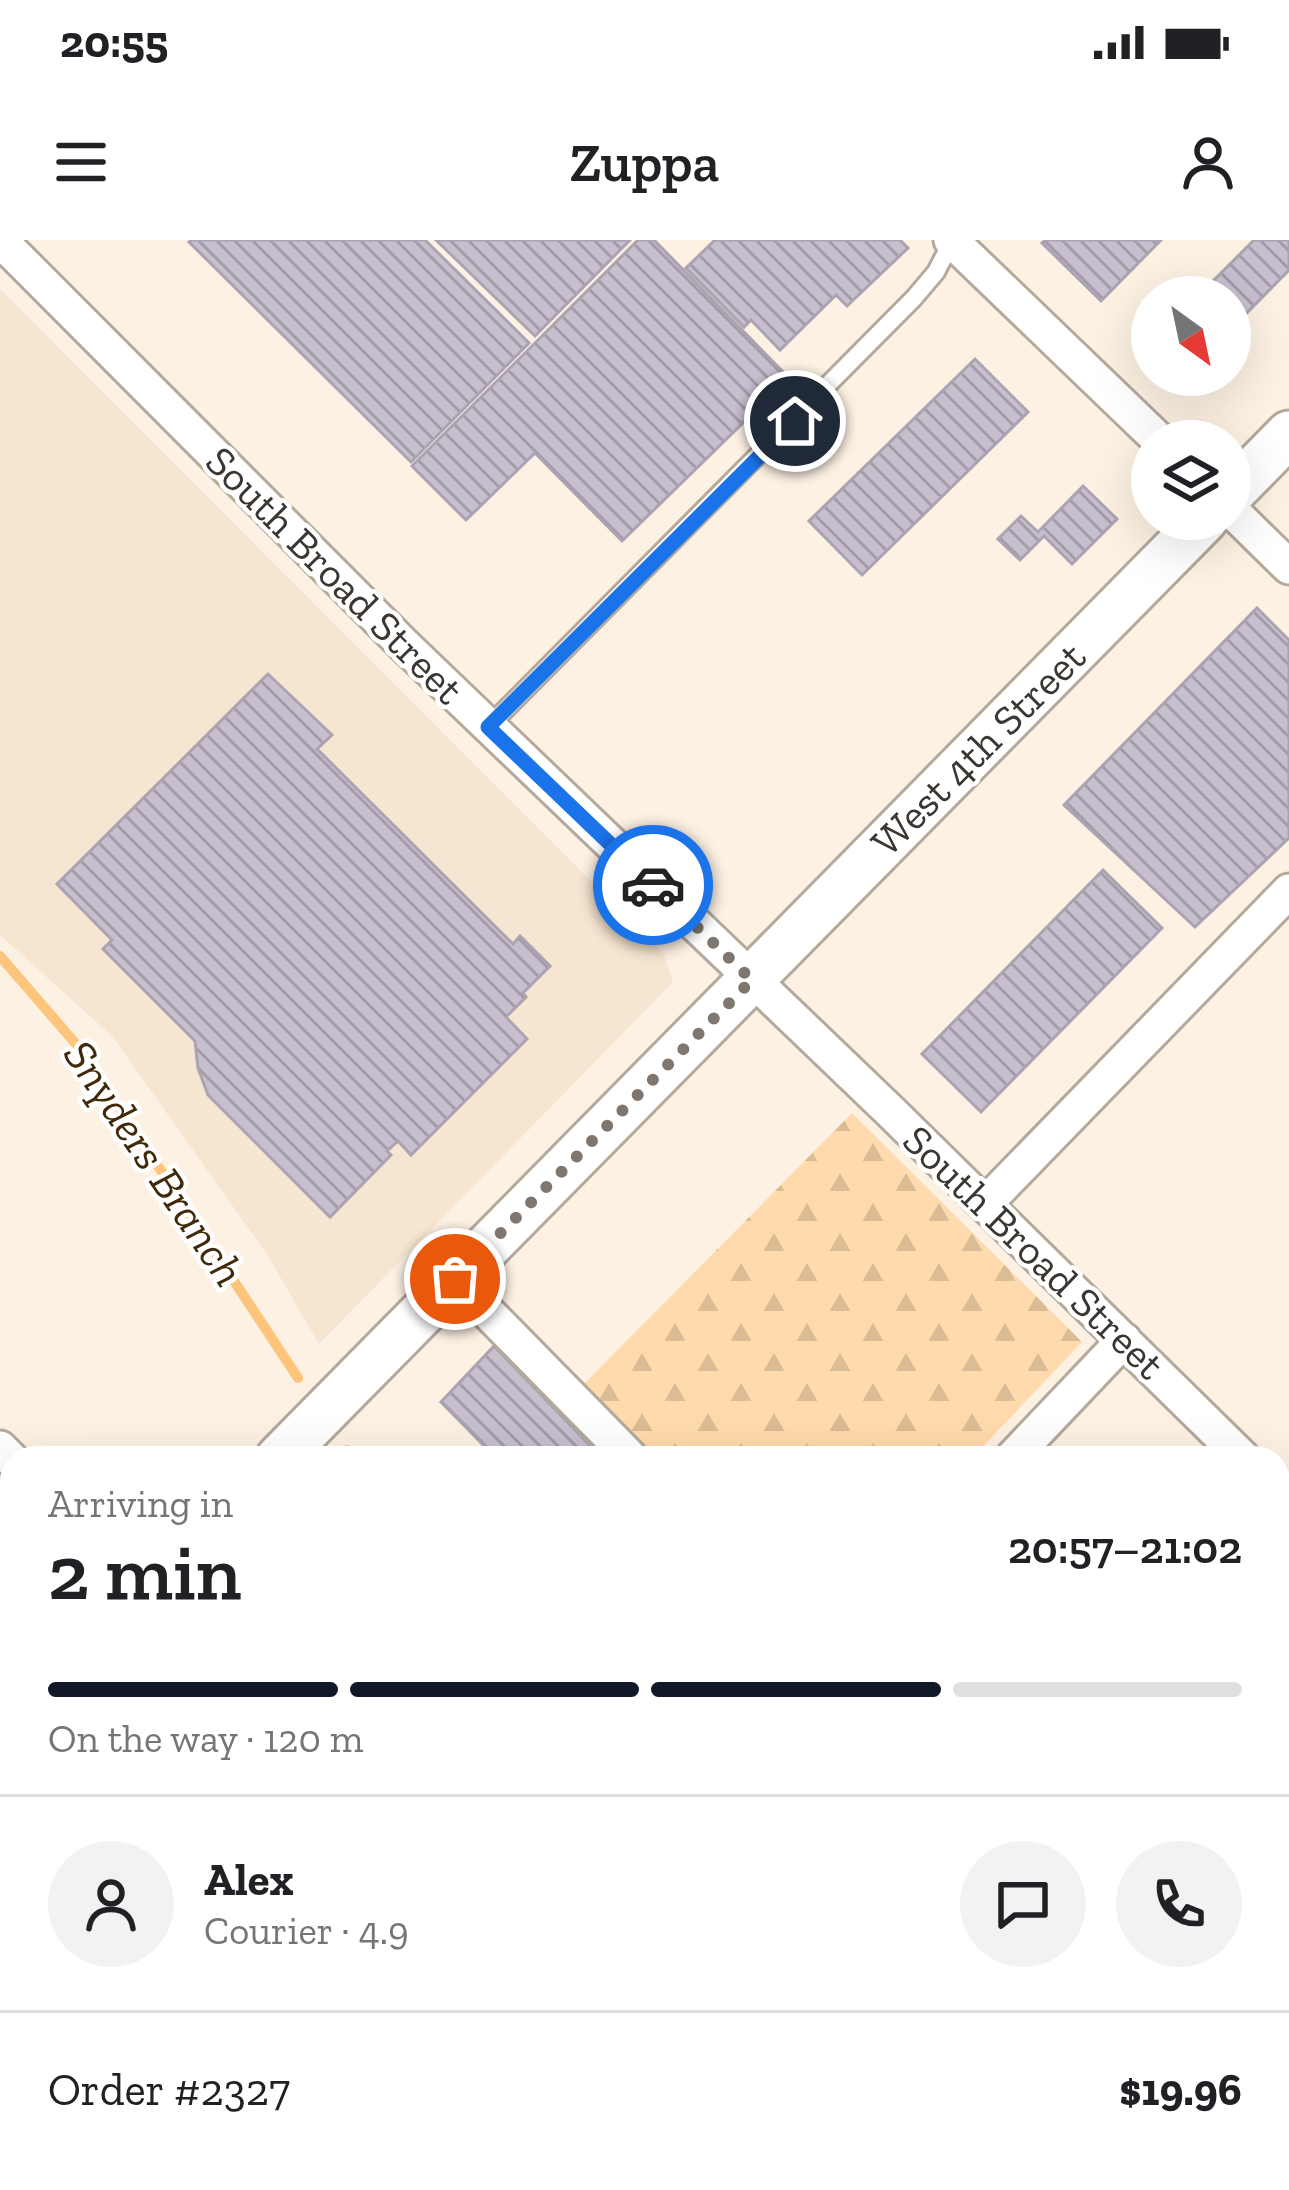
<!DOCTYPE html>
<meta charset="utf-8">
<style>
body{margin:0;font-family:"Zilla Slab",serif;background:#f2f2f2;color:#202124;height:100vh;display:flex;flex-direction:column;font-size:45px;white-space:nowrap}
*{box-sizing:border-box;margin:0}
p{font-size:39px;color:#757577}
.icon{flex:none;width:66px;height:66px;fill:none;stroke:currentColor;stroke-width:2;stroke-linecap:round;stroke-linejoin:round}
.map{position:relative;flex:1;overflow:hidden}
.side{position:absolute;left:0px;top:1206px;width:1290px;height:744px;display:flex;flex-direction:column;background:#fff;border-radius:36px 36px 0 0;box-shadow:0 12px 48px #0002}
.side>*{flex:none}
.needle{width:78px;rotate:147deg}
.tools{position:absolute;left:1131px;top:36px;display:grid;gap:24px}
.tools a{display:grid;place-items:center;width:120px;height:120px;border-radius:50%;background:#fff;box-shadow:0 12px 48px #0002;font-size:60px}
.pin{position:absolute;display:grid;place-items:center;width:102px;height:102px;color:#fff;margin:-51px;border:6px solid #fff;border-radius:50%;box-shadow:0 3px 12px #0007}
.courier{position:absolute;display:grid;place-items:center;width:120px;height:120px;margin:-60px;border:9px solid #1a73e8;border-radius:50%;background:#fff;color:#222;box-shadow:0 3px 15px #0007}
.summary em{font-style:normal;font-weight:600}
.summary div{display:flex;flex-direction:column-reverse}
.summary{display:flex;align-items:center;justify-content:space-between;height:204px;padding:0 48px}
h1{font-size:78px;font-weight:600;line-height:90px}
.bar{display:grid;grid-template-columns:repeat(4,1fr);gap:18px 12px;align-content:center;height:144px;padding:0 48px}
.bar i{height:15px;border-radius:9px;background:#e0e0e0}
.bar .selected{background:#111827}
.bar p{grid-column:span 4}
.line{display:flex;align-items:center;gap:30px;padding:0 48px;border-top:3px solid #e0e0e0}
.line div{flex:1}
.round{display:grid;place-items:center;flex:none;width:126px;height:126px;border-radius:63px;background:#f2f2f2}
.status{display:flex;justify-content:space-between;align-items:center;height:84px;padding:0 60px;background:#fff;direction:ltr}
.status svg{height:33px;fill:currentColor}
header{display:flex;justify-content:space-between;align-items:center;height:156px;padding:0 48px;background:#fff;font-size:54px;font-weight:600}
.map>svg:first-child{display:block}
</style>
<div class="status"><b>20:55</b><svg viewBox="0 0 49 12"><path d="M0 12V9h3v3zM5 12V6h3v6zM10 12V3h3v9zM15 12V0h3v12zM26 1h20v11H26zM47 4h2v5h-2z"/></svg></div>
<header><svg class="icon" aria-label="menu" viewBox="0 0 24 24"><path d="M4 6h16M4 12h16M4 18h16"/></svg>Zuppa<svg class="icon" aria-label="person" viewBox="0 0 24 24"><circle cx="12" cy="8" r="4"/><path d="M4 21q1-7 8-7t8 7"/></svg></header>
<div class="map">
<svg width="1289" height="1950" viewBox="0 0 1289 1950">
<defs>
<pattern id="forest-firs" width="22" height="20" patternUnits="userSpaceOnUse" patternTransform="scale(3)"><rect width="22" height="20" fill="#ffdaac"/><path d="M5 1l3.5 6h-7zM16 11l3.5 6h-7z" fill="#dbbc94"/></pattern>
<pattern id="building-back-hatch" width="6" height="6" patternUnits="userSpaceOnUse" patternTransform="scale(3)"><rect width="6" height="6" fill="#c7bfce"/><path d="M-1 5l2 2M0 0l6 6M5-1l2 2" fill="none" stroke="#a39ca8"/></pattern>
</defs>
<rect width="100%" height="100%" fill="#fdf1e3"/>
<path fill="#f6e5d1" d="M0 49 664 714 673 742 319 1104 266 1013 112 796 0 695Z"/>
<path fill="url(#forest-firs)" d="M852 873 1082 1102 972 1218H657L583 1145Z"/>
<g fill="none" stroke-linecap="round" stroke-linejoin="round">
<path stroke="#fdc47c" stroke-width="10" d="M0 716 82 811 298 1138
M347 1210 352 1218
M978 1938 991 1950"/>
</g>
<path fill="url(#building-back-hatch)" stroke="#aca3b2" stroke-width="3" d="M191 0H425L529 103 411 222 189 2Z
M436 0H630L535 96Z
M638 0H654L789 138 622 301 535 213 466 280 412 226Z
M715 0H900L908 8 847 66 836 55 780 110 751 80 744 87 686 28Z
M1045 0H1161L1101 61 1042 3Z
M1254 0H1289V30L1230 90V57H1197Z
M975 119 1028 172 862 335 809 281Z
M1083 246 1117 279 1072 324 1044 296 1020 320 998 299 1021 276 1038 292Z
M1257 368 1289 400V598L1195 687 1064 565Z
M268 434 332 495 317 509 513 704 520 696 550 726 523 753 526 757 506 777 527 799 411 915 398 901 387 911 391 915 330 977 208 855 198 828 195 801 103 709 112 700 57 644Z
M1103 630 1162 688 981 872 922 814Z
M494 1106 598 1214 595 1218H496L441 1162Z
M12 1616V1755L9 1759 0 1751V1628Z"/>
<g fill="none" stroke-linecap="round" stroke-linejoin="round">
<defs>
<path id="lane" d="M488 487 914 58 936 32 952 1
M0 1575 12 1587
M375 1938 389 1950"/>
<path id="street" d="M0 0 404 405 891 872 1243 1218
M951 0 1160 201
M1230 269 1289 327
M985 964 1289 651
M455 1039 631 1218
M0 1208 12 1220
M1012 1218 1124 1100
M1278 1252 1289 1263
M1278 1816 1289 1805
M742 1938 754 1950
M1257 1938 1269 1950
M619 1950 631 1938"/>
<path id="secondary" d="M1230 254 1289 194
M279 1218 1205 279
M0 1501 12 1489"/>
</defs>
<use href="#lane" stroke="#b4a99b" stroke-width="22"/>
<use href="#street" stroke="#b4a99b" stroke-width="39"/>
<use href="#secondary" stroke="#b4a99b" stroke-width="51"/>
<use href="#lane" stroke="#fff" stroke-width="16"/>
<use href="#street" stroke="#fff" stroke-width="33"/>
<use href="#secondary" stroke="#fff" stroke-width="45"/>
</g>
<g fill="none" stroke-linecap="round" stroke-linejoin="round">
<path stroke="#7f776f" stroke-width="12" stroke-dasharray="0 21.6" d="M455 1039 752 740 653 645"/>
<path stroke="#1a73e8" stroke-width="15" d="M653 645 488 487 795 181"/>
</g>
<g text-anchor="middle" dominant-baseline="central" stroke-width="9" stroke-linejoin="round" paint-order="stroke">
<g font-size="42" fill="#3b3631" stroke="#fff">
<text transform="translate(335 335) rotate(45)">South Broad Street</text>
<text transform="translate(978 509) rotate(-45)">West 4th Street</text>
<text transform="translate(1034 1012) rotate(44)">South Broad Street</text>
</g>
<g font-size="45" font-style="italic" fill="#412a0a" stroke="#fff">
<text transform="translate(154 923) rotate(56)">Snyders Branch</text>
</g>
</g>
</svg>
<div class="tools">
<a><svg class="needle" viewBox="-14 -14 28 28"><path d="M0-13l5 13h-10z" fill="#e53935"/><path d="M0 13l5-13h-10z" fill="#757577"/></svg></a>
<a><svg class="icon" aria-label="layers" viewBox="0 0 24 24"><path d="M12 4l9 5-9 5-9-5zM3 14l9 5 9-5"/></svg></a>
</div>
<div class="pin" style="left:455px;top:1039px;background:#ea580c"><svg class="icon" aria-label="bag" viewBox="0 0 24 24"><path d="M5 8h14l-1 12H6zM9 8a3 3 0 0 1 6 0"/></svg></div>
<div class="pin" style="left:795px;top:181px;background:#1f2937"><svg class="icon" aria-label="home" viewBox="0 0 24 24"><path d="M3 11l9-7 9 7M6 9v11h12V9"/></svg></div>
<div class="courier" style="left:653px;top:645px"><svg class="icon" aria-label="car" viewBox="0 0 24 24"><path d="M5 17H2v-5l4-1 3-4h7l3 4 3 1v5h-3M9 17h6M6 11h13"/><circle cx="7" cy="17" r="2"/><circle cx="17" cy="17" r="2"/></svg></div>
<section class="side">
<div class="summary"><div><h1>2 min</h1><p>Arriving in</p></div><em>20:57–21:02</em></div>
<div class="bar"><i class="selected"></i><i class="selected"></i><i class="selected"></i><i></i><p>On the way · 120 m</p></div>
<div class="line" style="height:216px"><a class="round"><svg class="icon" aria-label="person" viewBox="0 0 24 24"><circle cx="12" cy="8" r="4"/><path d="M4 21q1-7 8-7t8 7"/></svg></a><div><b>Alex</b><p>Courier · 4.9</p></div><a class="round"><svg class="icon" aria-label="chat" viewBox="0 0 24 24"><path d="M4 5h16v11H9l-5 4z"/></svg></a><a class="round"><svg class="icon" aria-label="phone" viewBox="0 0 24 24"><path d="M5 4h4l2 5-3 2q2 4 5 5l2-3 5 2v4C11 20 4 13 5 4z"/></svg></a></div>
<div class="line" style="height:156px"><div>Order #2327</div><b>$19.96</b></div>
</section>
</div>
